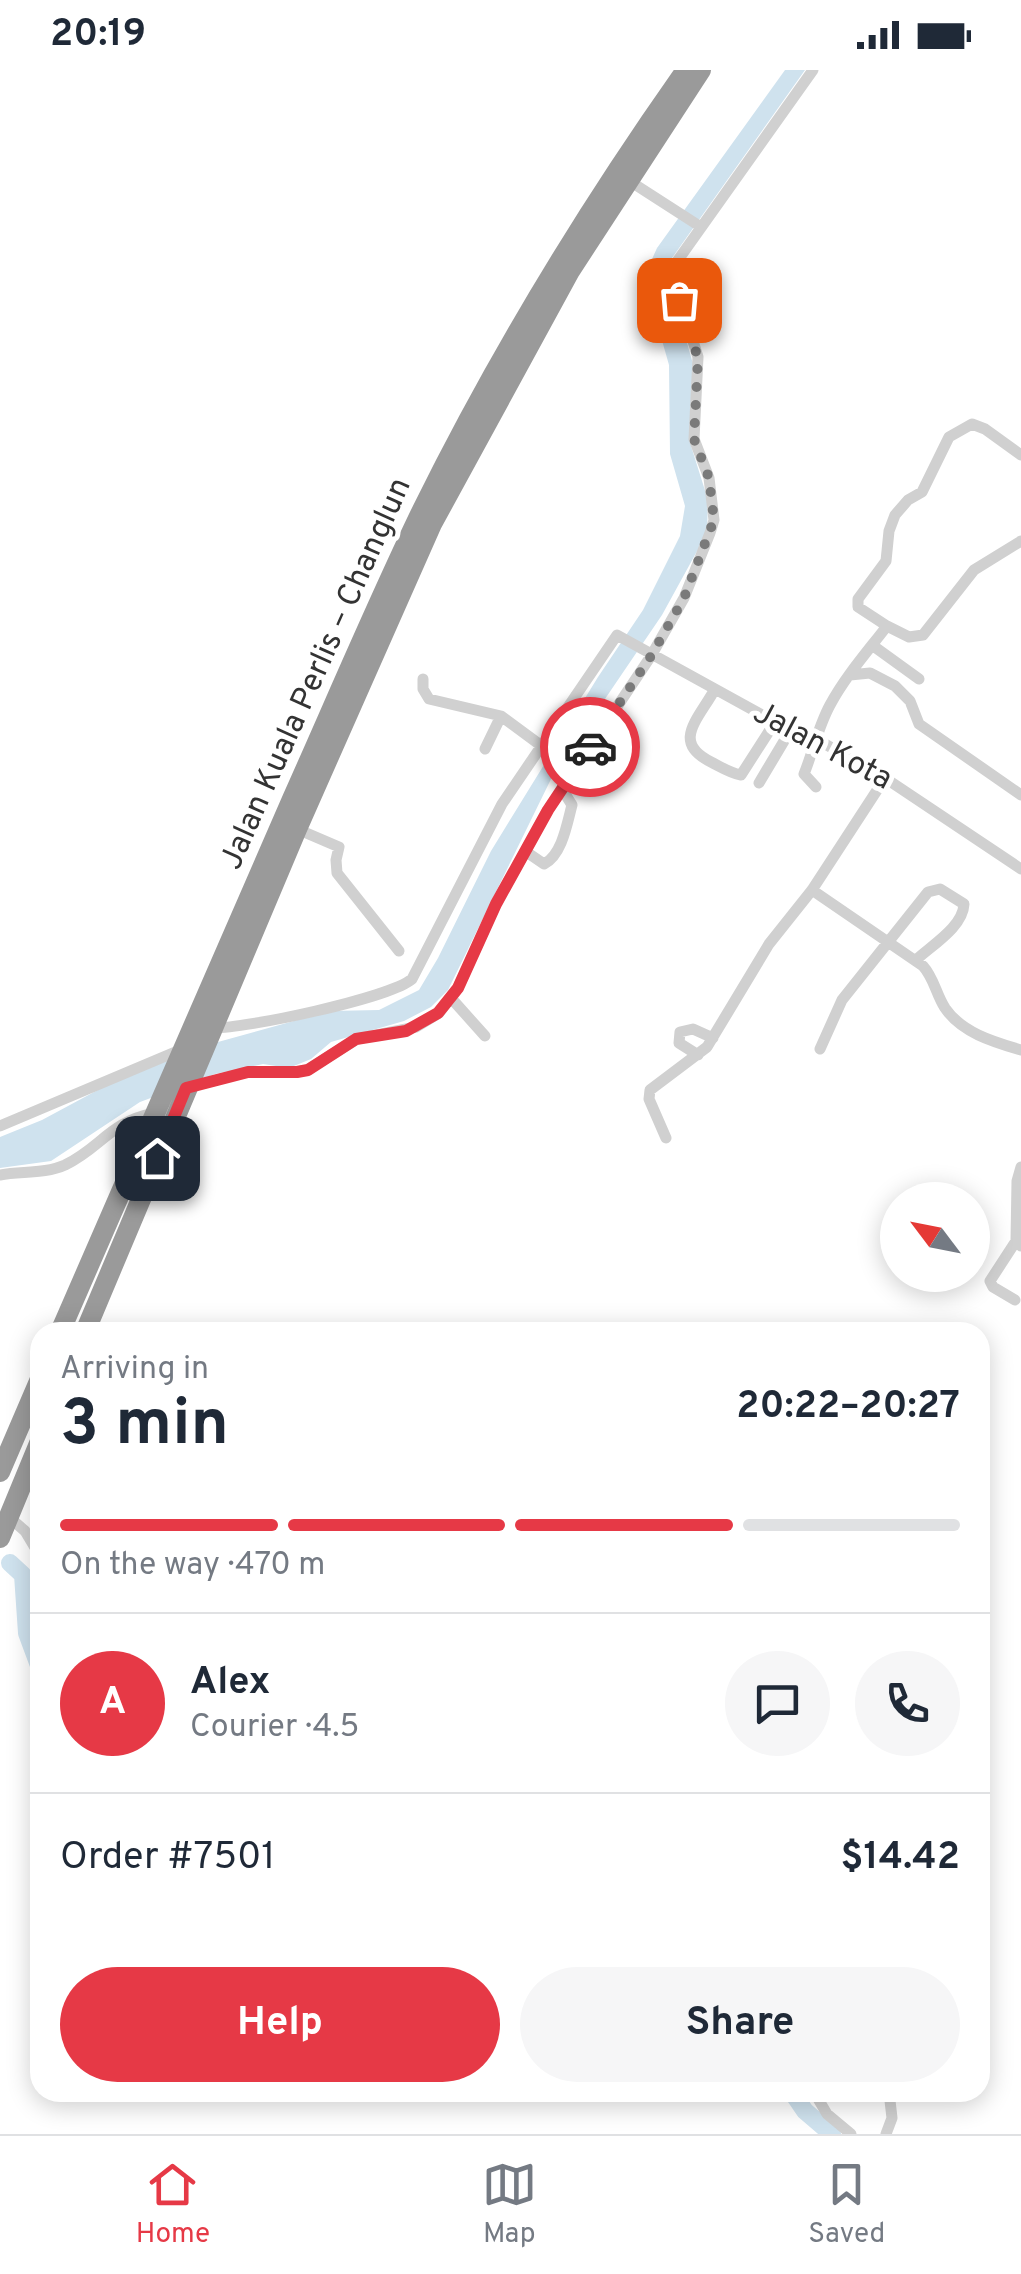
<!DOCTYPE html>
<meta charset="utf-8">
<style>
body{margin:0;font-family:Overpass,sans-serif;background:#f6f6f7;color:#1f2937;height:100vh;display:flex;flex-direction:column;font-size:38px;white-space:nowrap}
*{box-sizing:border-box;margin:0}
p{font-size:32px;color:#747a83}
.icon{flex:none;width:55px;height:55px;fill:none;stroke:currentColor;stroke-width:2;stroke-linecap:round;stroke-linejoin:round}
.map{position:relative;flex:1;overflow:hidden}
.drawer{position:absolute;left:30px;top:1252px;width:960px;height:780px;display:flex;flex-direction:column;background:#fff;border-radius:30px;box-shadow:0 5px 25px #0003}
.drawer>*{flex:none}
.needle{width:65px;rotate:302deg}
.buttons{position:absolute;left:880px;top:1112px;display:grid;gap:20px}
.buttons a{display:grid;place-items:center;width:110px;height:110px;border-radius:50%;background:#fff;box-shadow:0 5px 25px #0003;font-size:50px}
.pin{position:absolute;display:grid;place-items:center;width:85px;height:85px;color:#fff;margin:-42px;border-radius:20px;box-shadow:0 5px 15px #0006}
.courier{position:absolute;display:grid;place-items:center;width:100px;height:100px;margin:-50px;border:8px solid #e63946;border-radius:50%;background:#fff;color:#222;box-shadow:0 2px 12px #0007}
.summary em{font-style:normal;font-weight:700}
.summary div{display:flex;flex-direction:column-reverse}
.summary{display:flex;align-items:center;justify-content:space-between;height:170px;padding:0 30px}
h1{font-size:65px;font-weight:700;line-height:75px}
.bar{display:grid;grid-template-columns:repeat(4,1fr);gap:15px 10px;align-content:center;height:120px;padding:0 30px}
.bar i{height:12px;border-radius:8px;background:#e0e1e3}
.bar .selected{background:#e63946}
.bar p{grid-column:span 4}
.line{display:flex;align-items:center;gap:25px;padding:0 30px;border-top:2px solid #e0e1e3}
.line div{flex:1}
.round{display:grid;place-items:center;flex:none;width:105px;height:105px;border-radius:52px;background:#f6f6f7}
.button{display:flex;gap:20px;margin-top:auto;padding:20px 30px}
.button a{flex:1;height:115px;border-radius:60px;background:#e63946;color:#fff;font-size:40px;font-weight:700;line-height:115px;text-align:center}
.button a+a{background:#f6f6f7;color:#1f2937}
.status{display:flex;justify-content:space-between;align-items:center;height:70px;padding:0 50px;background:#fff;direction:ltr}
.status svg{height:28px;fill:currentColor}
.dock{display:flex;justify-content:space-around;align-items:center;height:140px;border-top:2px solid #e0e1e3;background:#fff;font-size:28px;color:#747a83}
.dock a{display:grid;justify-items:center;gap:5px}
.dock .selected{color:#e63946}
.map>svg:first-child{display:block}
</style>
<div class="status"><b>20:19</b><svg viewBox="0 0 49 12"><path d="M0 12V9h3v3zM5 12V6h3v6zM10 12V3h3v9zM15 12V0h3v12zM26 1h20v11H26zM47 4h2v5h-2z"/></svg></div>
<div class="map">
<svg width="1021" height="2064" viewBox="0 0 1021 2064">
<rect width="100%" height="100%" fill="#fff"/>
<path fill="#cfe2ee" d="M785 0H805L672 188 668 206 693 294 691 376 708 430 707 463 662 545 552 707 448 920 431 937 404 951 331 972 311 989 289 998 263 994 215 1004 140 1032 51 1091 0 1098V1067L42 1050 109 1014 189 980 330 941 379 940 419 920 438 888 491 781 598 607 643 540 680 466 685 436 670 384 669 295 644 207 657 178Z"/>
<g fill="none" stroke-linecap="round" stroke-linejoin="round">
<path stroke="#cfe2ee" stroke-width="18" d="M10 1493 23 1505 27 1563 40 1598
M792 2022 805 2041 832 2064"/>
<path stroke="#d0d0d0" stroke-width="11" d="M628 110 701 157
M887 556 858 537V529L886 491 889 461 895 445 908 430 922 422 949 367 972 354 985 359 1021 385
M872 575 919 609
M850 605 870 603 895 616 910 631 919 654 1021 725
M423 609V619L429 629 501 646 543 677
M715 619C698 650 671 672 711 692 721 697 730 703 741 705L775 652
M485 679 501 646
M759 713 790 661
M816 717 804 704C813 682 818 657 830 635 845 607 867 582 887 556L909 567 923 565 974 500 1021 471
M297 759 339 777 336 790 337 803 399 881
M525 781 544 794C562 785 567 754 572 735L562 719
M812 820 923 896C934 908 936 924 945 938 962 963 994 972 1021 980
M451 928 485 966
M212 958C244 959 390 928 412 909L502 734 617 565 775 652 805 673 825 674 885 708 1021 799
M820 979 842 930 928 822 940 819 964 834C963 857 932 875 916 890
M698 985 679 973 680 962 693 959 713 968
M186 1018 247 1002H297L307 1000 357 969 416 957 439 943 458 918 496 834 548 740 651 586 684 528 710 463 714 450 709 408 694 369 698 287 674 211 678 190 813 0
M0 1056 180 980
M666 1068 649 1029 650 1020 707 977 769 874 812 820 885 708
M1021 1097 1017 1111 1016 1171 1021 1176
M0 1105C21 1101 45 1104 65 1095 102 1077 109 1052 155 1043
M1015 1230 993 1217 990 1211 1016 1171
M9 1447 25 1461 40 1486
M814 2022 827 2044 851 2064
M886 2064 892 2048 889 2022"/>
<path stroke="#9a9a9a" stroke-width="20" d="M60 1262C137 1085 214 907 292 729 335 633 376 535 422 440 498 286 587 140 686 0
M85 1262 297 759 432 454 570 201 701 0
M0 1402 40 1309
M0 1468 40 1371"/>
</g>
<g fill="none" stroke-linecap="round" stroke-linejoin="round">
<path stroke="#7a7a7a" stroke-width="10" stroke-dasharray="0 18" d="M590 677 651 586 684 528 714 450 709 408 694 369 698 288 679 230"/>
<path stroke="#e63946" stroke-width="12" d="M157 1088 186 1018 248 1002H297L308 1000 356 969 406 961 438 943 458 918 496 834 548 740 590 677"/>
</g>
<g text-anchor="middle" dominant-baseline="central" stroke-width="10" stroke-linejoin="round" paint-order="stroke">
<g font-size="32" fill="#333" stroke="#fff">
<text transform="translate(317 604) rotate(-66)">Jalan Kuala Perlis – Changlun</text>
<text transform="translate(822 677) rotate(28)">Jalan Kota</text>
</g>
</g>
</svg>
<div class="buttons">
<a><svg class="needle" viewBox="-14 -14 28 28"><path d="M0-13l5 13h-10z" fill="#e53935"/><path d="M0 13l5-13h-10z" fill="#747a83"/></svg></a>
</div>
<div class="pin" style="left:679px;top:230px;background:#ea580c"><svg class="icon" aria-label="bag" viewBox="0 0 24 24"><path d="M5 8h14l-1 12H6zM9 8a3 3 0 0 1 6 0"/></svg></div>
<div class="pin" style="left:157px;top:1088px;background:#1f2937"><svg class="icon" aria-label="home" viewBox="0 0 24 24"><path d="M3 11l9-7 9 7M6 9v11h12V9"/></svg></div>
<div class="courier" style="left:590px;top:677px"><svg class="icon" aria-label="car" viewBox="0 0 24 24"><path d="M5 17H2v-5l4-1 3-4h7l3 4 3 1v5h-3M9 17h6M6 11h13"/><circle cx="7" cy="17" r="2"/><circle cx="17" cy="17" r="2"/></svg></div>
<section class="drawer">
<div class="summary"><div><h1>3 min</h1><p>Arriving in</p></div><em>20:22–20:27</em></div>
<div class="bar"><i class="selected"></i><i class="selected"></i><i class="selected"></i><i></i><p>On the way · 470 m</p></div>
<div class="line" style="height:180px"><b class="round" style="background:#e63946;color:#fff">A</b><div><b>Alex</b><p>Courier · 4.5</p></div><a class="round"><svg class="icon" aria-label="chat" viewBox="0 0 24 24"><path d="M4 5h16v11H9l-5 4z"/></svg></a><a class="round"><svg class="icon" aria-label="phone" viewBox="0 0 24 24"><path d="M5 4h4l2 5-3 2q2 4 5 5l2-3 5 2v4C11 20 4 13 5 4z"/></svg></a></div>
<div class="line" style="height:130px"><div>Order #7501</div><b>$14.42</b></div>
<div class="button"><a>Help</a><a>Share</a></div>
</section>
</div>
<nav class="dock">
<a class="selected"><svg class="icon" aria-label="home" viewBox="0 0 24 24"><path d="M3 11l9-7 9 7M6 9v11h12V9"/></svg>Home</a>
<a><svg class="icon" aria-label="map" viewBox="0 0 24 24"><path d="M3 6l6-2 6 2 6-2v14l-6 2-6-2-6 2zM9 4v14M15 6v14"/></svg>Map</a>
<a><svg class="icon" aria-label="saved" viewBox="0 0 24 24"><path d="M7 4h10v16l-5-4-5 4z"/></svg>Saved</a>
</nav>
